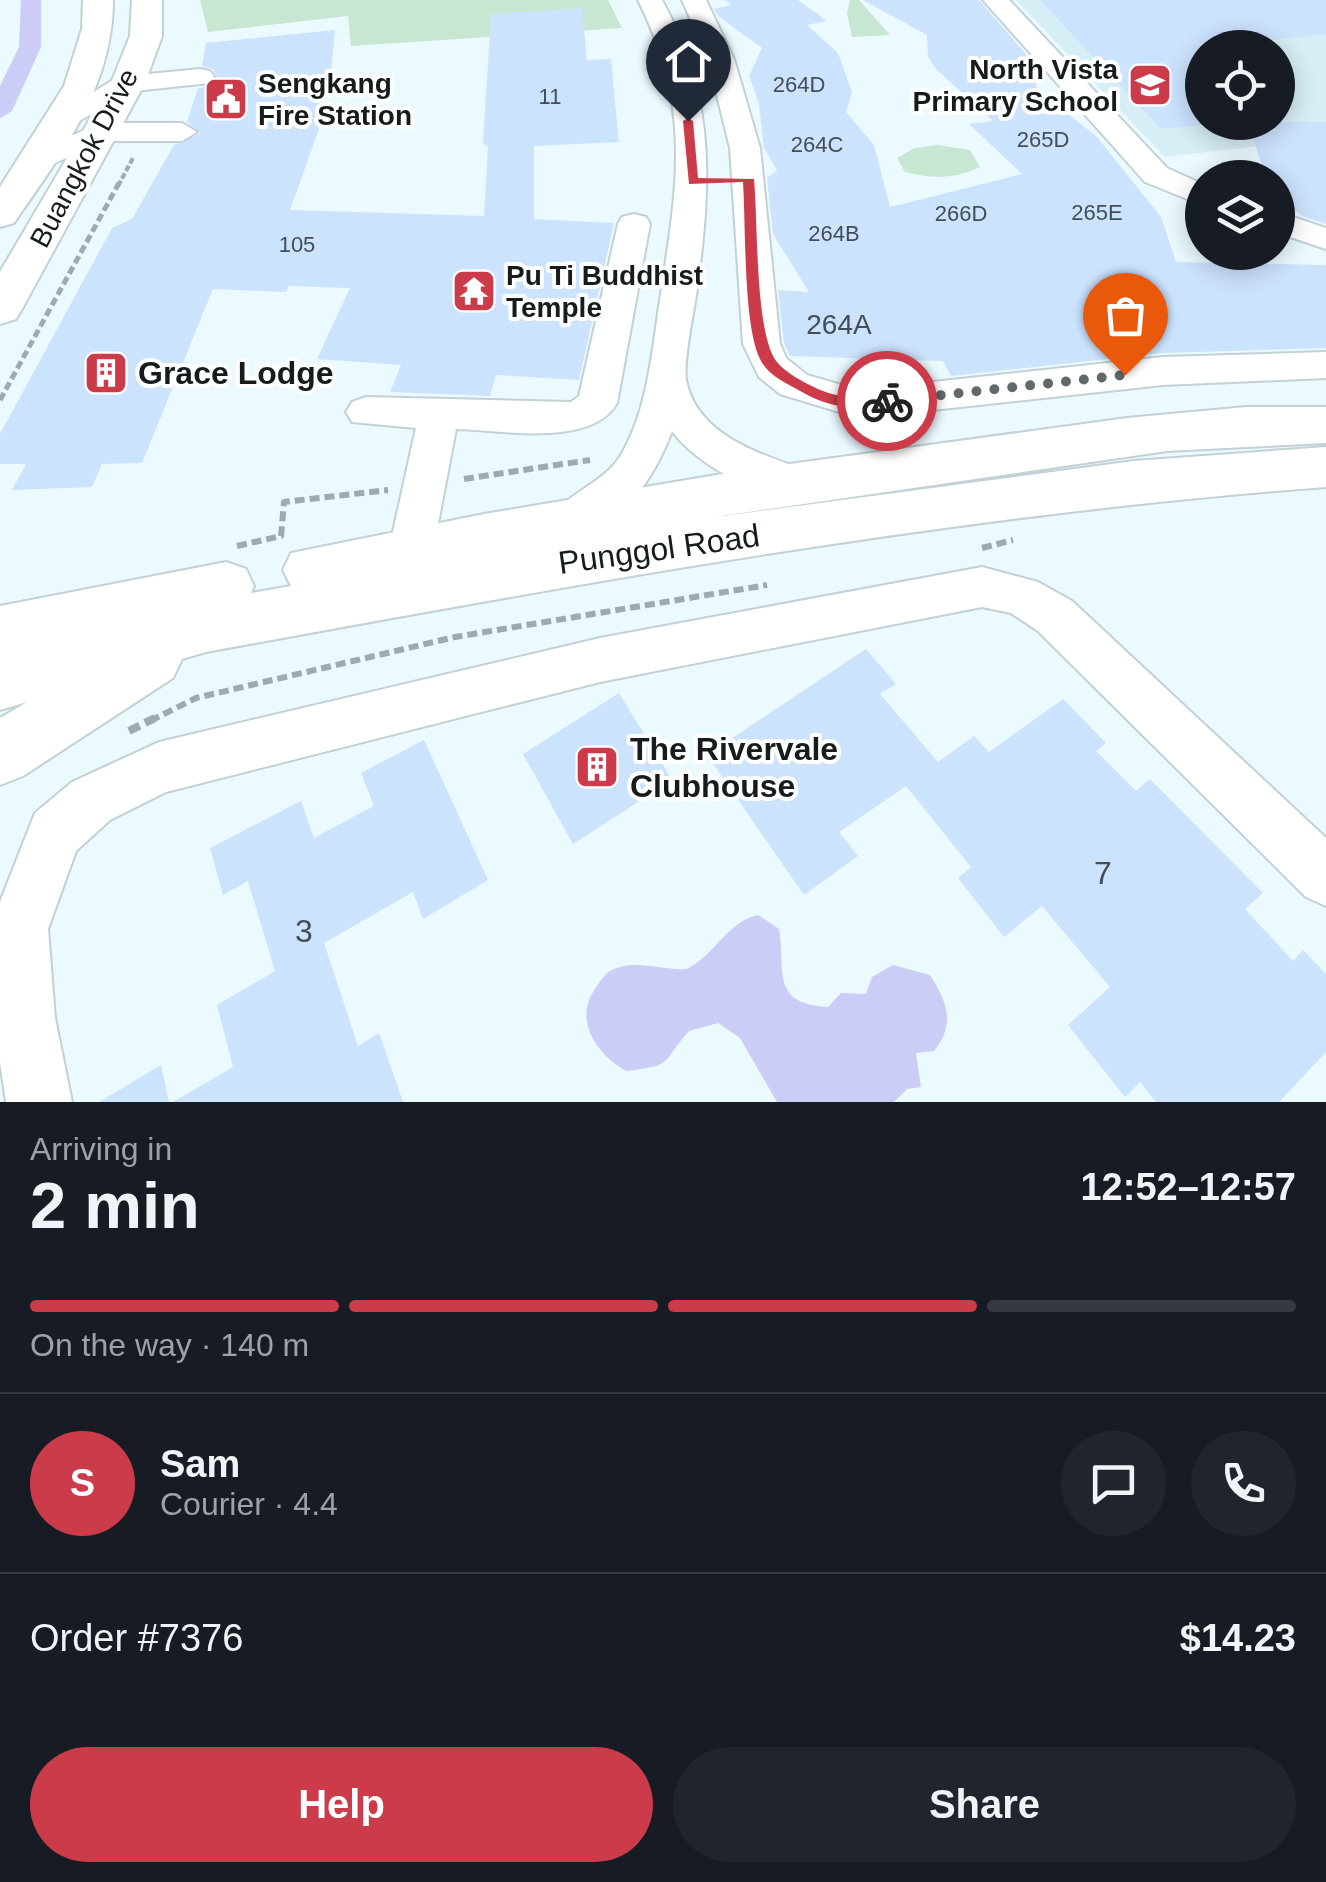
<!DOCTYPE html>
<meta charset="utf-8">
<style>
body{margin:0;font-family:Helvetica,sans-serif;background:#20242c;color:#f1f3f6;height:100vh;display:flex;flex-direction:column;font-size:38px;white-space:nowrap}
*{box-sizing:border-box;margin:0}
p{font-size:32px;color:#9ea1a6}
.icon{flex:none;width:55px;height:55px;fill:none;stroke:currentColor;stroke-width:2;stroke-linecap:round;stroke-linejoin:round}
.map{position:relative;height:1102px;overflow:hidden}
.panel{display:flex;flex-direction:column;background:#171b24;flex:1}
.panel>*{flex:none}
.fabs{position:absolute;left:1185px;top:30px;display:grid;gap:20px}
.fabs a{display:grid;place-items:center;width:110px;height:110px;border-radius:50%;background:#171b24;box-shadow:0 5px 25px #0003;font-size:50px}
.pin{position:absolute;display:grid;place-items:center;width:85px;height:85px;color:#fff;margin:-102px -42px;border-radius:50% 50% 50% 0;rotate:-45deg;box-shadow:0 0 10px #0007}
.pin .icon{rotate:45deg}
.courier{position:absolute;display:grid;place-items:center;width:100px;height:100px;margin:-50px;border:8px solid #cc3b4a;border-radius:50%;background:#fff;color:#222;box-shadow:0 2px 12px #0007}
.headline em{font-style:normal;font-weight:700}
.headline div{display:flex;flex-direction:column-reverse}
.headline{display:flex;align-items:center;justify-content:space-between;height:170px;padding:0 30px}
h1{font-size:65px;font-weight:700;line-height:75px}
.bar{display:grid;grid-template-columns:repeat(4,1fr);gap:15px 10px;align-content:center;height:120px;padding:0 30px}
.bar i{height:12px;border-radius:8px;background:#363941}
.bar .current{background:#cc3b4a}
.bar p{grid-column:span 4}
.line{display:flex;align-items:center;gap:25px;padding:0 30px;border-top:2px solid #363941}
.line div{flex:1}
.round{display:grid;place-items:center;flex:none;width:105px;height:105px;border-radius:52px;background:#20242c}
.primary-button{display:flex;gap:20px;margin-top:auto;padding:20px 30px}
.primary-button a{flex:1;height:115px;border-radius:60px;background:#cc3b4a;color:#fff;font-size:40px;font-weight:700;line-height:115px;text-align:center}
.primary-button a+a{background:#20242c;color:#f1f3f6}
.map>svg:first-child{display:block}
</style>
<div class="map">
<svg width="1326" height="1102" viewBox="0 0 1326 1102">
<rect width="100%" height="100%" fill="#eafaff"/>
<path fill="#d6eef5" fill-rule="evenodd" d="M1016 0H1326V138L1165 157ZM1202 48H1278V122H1202Z"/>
<path fill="#c8e7d2" d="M200 0H608L622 28 351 46 348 16 208 32Z
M850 0H859L890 35 852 37 847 13Z
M938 145 970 150 980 167C955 179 932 179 905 172L897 158 915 148Z"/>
<path fill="#cccdf7" d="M758 915 779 929C786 969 769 1004 828 1007L841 993 866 994 872 977 893 965 930 975C947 1002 956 1024 934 1051L916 1053 921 1087 907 1089 894 1102H777L740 1038 718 1023 689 1031C660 1063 676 1065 626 1071 597 1054 573 1021 595 989 601 980 606 971 617 968 637 960 665 971 687 969 716 954 727 922 758 915Z"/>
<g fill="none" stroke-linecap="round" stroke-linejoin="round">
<path fill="#cccdf7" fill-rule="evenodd" d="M21 0H41V47L12 111 0 118V86L19 47Z"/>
</g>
<path fill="#cce3fe" d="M726 0H798L827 21 807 25 838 53 852 92 846 112 874 145 890 207 1022 174 969 124 993 121 936 69 928 57 927 35 863 0H979L1030 59 1043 114 1066 112 1097 137 1161 217 1176 262 1326 265V348L1163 353 951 376 943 361 790 356 784 343 778 290 809 292 773 234 767 178 777 170 764 148 759 104 749 76 762 48 718 16 714 9 731 5Z
M1040 0H1326V34L1202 48V125L1161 129Z
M582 8 587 60 611 59 619 142 534 146V219L614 223 579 380 496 375 490 396 390 392 401 365 317 359 350 288 289 286 286 292 213 289 142 463 102 464 92 487 12 490 26 464H0V434L112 228 132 219 174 145 201 133 187 122 198 88 210 87 217 79 213 69 202 66 206 43 335 30 329 92H324L319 129 290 210 484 216 488 147 483 143 491 14Z
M1248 122H1326V224L1302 216 1278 195V178H1266Z
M866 649 896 684 880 694 938 762 974 736 989 752 1063 699 1106 743 1096 751 1136 791 1150 779 1263 893 1245 909 1293 961 1303 950 1326 974V1052L1279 1102H1156L1140 1082 1125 1097 1068 1025 1110 987 1042 906 1004 937 958 878 971 867 906 786 839 832 858 856 804 895 707 755Z
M619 693 672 780 573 844 523 754Z
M424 740 488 880 423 919 413 892 324 943 358 1046 379 1033 403 1102H173L233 1067 217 1005 275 971 248 881 223 895 210 848 301 801 314 838 374 806 361 773Z
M161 1065 169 1102H99Z"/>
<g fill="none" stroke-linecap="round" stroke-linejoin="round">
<defs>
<path id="minor" d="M638 0H662C716 97 711 184 697 289 694 311 683 361 686 380 697 435 758 453 802 469L808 481 802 493C765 505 694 462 672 431 653 481 624 522 571 540L555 535 549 522C564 493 603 485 621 455 648 409 652 351 660 300 677 186 693 109 638 0Z
M682 0H706L734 59 760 148 780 344 786 358 807 375 859 390 1163 357 1326 352V378L1163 385 859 418 780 394 759 377 743 344 730 148 708 59Z
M983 0H1009L1167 168 1202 184V205L1145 182Z
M200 69 210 71 214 77 210 83 135 91 60 131 45 122 118 77Z
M101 123H182L197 132 182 141H106L36 171 21 162 25 156Z
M1278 212 1326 228V249L1278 233Z
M634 214 646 217 650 224 617 403C591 448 502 430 456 429L433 550 427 563 411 569 395 563 389 550 416 428 352 422 346 412 352 402 366 397 571 402 579 396 618 224 622 217Z
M982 567 1038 582 1072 601 1326 838V906L1306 897 1038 631 1011 613 982 607 600 682 166 792 110 820 76 851 48 929 55 1018 72 1102H6L0 1062V902L35 813 72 782 159 742 600 638Z"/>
<path id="major" d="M83 0H113C113 87 61 155 14 223L0 227V187L64 86 82 29Z
M132 0H162V36L145 83 22 309 16 319 0 324V272L111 83 130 36Z
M1246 407H1326V443L1167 451 708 518 1134 461 1326 447V487C949 515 578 584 206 652L182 659 173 678 23 776 0 785V718L27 702 0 710V606L226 562 246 569 254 586 251 593 291 586 283 570 291 553 484 514 746 470 1127 418Z"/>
</defs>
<use href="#minor" stroke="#c2d1d6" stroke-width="4"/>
<use href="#major" stroke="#c2d1d6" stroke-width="4"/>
<path stroke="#9eaaae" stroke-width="4" stroke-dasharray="6 2.5" stroke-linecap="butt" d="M118 186 134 156"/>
<path stroke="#9eaaae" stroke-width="5" stroke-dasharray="8 4" stroke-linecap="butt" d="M0 400 119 183"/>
<path stroke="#9eaaae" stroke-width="6" stroke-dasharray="10 5" stroke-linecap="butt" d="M464 479 590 460
M237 546 281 536 284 502 388 490
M982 548 1013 540
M150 721 196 698 455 637 767 585"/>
<path stroke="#9eaaae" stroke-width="8" stroke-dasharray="12 6" stroke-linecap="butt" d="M129 731 155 718"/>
<use href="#minor" fill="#fff" fill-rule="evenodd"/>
<use href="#major" fill="#fff" fill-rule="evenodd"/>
</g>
<path fill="#cc3b4a" d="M688 118 693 121 698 178 754 179C758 223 755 319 773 356 780 371 808 385 823 391 846 401 869 394 892 397V405C862 412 829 408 802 392 787 383 768 376 760 359 743 324 746 226 743 182L689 184 683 121Z"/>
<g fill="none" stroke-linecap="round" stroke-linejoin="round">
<path stroke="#60696c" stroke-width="10" stroke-dasharray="0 18" d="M887 401 1125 375"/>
</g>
<defs>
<symbol id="school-square" viewBox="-11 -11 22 22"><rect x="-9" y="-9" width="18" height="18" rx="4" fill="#cc3b4a" stroke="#fff"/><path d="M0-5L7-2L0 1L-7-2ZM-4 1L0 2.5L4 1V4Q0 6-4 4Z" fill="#fff"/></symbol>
<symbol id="civic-square" viewBox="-11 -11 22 22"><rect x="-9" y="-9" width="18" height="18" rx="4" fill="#cc3b4a" stroke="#fff"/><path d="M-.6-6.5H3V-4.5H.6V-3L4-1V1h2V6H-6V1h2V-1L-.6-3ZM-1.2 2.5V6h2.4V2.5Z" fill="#fff"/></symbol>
<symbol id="temple-square" viewBox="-11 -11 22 22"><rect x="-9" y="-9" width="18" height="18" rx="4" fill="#cc3b4a" stroke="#fff"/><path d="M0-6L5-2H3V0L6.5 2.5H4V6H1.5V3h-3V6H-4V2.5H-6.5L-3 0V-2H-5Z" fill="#fff"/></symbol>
<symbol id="building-square" viewBox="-11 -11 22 22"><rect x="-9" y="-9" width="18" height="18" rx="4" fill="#cc3b4a" stroke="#fff"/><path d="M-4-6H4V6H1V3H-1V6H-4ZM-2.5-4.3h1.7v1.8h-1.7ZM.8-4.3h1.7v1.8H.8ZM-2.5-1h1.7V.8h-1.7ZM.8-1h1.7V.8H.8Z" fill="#fff"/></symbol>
</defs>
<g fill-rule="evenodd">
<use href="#school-square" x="1125" y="60" width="50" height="50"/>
<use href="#civic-square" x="201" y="74" width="50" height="50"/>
<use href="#temple-square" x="449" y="266" width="50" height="50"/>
<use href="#building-square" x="81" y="348" width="50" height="50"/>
<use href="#building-square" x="572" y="742" width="50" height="50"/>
</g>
<g text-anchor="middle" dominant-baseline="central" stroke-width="8" stroke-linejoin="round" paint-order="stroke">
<g font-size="22" fill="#444d55">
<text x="799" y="84">264D</text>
<text x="550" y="96">11</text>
<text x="1043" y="139">265D</text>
<text x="817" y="144">264C</text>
<text x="1097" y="212">265E</text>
<text x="961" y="213">266D</text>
<text x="834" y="233">264B</text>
<text x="297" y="244">105</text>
</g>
<g font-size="28" font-weight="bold" fill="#161b1d" stroke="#fff" text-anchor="start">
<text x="1118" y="69" text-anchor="end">North Vista<tspan x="1118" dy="32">Primary School</tspan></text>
<text x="258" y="83">Sengkang<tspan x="258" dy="32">Fire Station</tspan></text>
<text x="506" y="275">Pu Ti Buddhist<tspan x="506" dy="32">Temple</tspan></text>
</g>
<g font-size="28" fill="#161b1d" stroke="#fff">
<text transform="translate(84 158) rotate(-62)">Buangkok Drive</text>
</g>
<g font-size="28" fill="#444d55">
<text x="839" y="324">264A</text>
</g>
<g font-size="32" font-weight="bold" fill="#161b1d" stroke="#fff" text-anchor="start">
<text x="138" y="373">Grace Lodge</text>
<text x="630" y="749">The Rivervale<tspan x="630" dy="37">Clubhouse</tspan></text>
</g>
<g font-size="32" fill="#161b1d" stroke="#fff">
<text transform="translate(659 549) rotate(-8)">Punggol Road</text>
</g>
<g font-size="32" fill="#444d55">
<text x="1103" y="873">7</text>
<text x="304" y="931">3</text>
</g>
</g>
</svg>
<div class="fabs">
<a><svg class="icon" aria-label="locate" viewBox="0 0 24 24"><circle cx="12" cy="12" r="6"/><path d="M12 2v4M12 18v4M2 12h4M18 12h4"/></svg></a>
<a><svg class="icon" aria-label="layers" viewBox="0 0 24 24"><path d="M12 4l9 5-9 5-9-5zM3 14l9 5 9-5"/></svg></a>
</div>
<div class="pin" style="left:1125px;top:375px;background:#ea580c"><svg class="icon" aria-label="bag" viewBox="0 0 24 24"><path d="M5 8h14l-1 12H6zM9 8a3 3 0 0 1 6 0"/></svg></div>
<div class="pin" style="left:688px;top:121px;background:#1f2937"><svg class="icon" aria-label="home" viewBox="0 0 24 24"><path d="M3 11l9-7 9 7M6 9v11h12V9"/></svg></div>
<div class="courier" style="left:887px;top:401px"><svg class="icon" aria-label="bike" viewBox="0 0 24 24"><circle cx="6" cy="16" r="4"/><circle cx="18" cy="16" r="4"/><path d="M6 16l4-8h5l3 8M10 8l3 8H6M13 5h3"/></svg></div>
</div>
<section class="panel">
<div class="headline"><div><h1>2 min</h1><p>Arriving in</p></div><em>12:52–12:57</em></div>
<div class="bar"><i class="current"></i><i class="current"></i><i class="current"></i><i></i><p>On the way · 140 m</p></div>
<div class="line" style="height:180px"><b class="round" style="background:#cc3b4a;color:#fff">S</b><div><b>Sam</b><p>Courier · 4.4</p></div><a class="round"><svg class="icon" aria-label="chat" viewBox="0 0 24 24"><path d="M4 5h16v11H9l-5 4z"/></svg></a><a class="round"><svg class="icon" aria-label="phone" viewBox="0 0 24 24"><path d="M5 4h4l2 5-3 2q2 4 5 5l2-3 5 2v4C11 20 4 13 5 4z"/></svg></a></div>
<div class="line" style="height:130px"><div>Order #7376</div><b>$14.23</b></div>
<div class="primary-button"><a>Help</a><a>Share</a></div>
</section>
